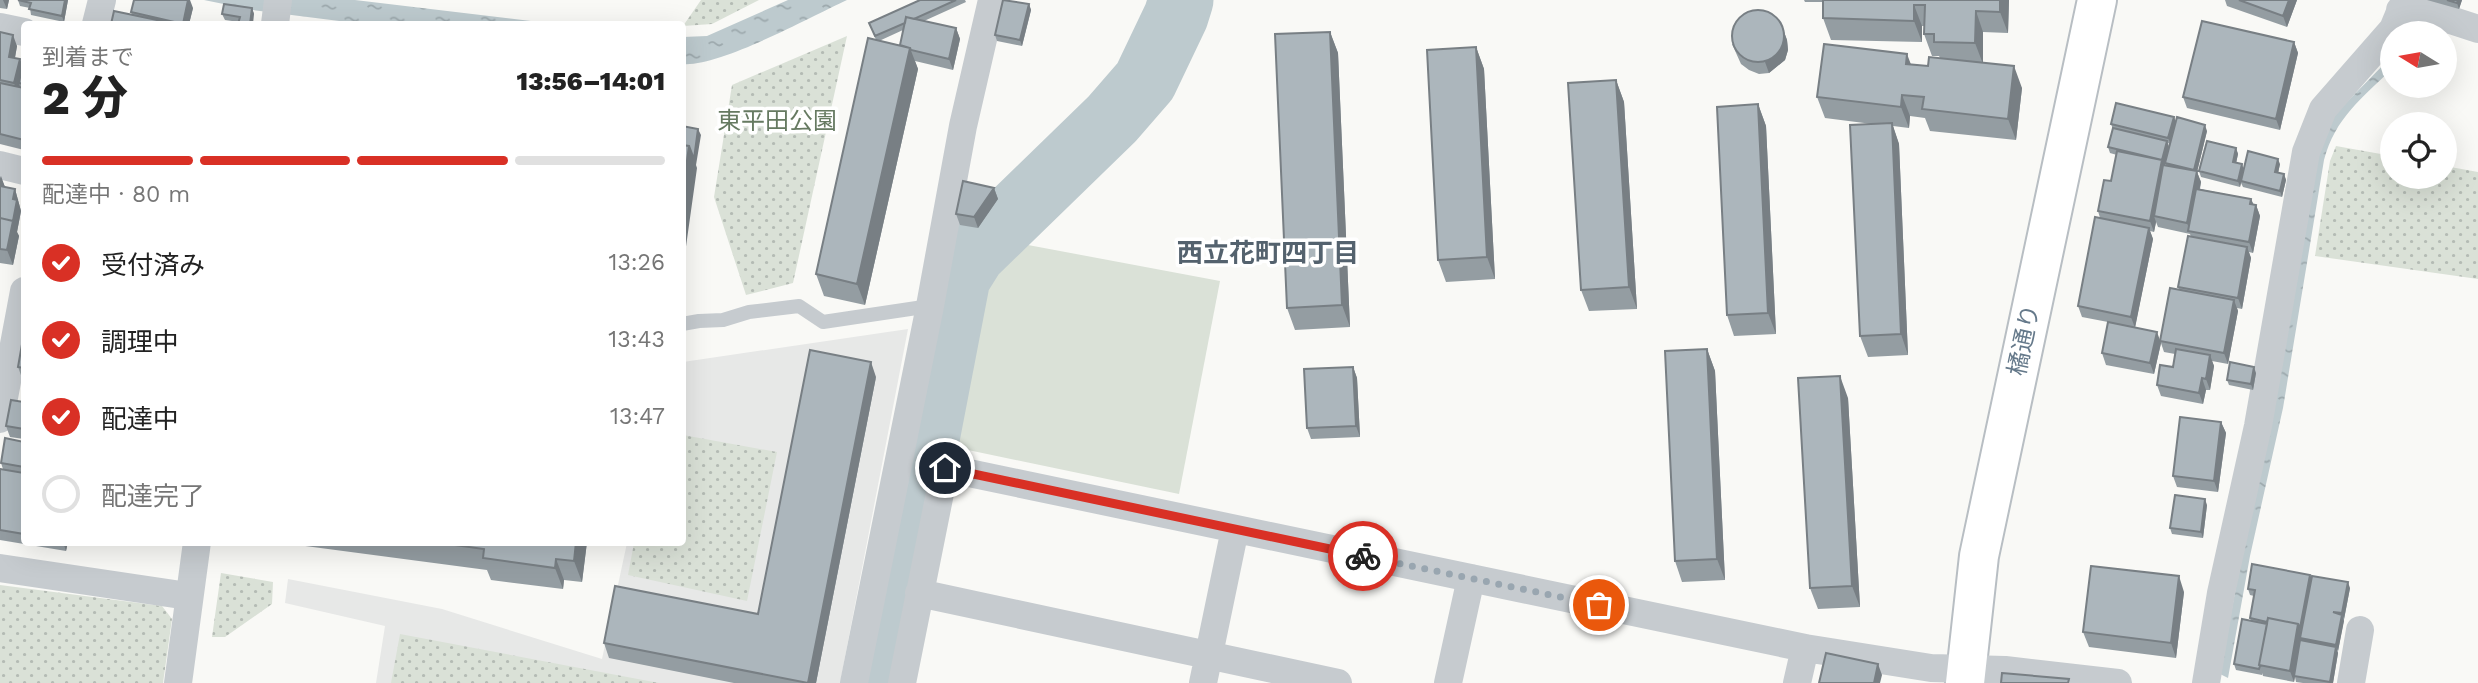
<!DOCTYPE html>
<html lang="ja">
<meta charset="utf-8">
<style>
body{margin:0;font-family:"Work Sans","Noto Sans JP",sans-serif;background:#f6f6f6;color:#222;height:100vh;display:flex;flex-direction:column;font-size:26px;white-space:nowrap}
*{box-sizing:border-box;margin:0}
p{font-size:23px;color:#767676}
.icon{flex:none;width:38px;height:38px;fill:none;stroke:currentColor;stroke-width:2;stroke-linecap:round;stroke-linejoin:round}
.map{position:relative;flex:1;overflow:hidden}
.panel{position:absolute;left:21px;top:21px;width:665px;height:525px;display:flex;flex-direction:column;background:#fff;border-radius:7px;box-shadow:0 7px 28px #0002}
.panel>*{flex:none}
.needle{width:46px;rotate:281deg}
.tools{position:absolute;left:2380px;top:21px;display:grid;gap:14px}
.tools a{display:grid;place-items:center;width:77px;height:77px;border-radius:50%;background:#fff;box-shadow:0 7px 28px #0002;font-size:35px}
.pin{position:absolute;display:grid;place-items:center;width:60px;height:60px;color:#fff;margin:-30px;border:4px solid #fff;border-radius:50%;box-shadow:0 2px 7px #0007}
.courier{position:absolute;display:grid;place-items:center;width:70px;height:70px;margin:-35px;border:5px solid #d93025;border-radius:50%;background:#fff;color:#222;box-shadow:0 2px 9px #0007}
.headline em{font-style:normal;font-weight:800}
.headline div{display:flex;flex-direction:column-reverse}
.headline{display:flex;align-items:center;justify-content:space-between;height:119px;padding:0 21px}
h1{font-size:46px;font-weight:800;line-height:52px}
.bar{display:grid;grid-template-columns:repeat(4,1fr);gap:10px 7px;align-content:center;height:84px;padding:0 21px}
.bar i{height:9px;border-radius:5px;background:#e0e0e0}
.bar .selected{background:#d93025}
.bar p{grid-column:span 4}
ol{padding:0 21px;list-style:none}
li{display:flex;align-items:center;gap:21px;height:77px}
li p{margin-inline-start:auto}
li .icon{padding:7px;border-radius:50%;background:#d93025;color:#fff;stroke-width:4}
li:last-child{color:#767676}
li i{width:38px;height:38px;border:4px solid #e0e0e0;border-radius:50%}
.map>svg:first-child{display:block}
</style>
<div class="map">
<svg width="2478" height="683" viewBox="0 0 2478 683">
<defs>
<pattern id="grass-dots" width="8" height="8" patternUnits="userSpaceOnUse" patternTransform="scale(1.75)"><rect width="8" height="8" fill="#dae1d7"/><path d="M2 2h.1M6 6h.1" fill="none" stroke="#b4bbb4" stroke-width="1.8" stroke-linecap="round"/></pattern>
<pattern id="water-ripples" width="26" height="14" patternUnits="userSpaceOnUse" patternTransform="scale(1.75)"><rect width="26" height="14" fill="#bdcace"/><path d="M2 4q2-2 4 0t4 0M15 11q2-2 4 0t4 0" fill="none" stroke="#9da9ad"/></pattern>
</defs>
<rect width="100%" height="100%" fill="#f9f9f6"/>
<path fill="#e7e8e7" d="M908 329 840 683H376L385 626 285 603 288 579 442 609 602 659 627 543 682 542 683 362Z"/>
<path fill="url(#grass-dots)" d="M701 0H759L712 24 683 26Z
M847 36 793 283 746 295 714 197 732 85Z
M2336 146 2392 156V177H2445V166L2478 172V279L2315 256 2330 161Z
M683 435 777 452 747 601 628 575 634 543 682 542Z
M221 573 273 582 272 604 225 637H212Z
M0 585 162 606 172 619 163 683H0Z
M400 634 659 683H391Z"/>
<path fill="#dae1d7" d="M1012 242 1220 281 1179 494 949 446 983 272Z"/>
<path fill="url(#water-ripples)" d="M204 0H355L556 24H363L253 10Z
M788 0H847C810 17 720 67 683 64V37L707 36Z
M2392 56V69C2362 98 2335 118 2324 160L2283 408 2250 556 2228 678 2220 674 2314 160 2325 126 2341 108Z"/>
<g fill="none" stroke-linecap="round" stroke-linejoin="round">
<path stroke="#bdcace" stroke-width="65" d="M880 683 958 278 973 254 1112 119 1145 81 1176 16 1181 0"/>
<defs>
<path id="secondary" d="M1965 683 1979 556 2097 0"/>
</defs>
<use href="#secondary" stroke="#b8bec3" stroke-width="42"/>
<path stroke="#c6cbcf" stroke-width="14" d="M682 324 699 321 723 320 749 312 799 306 823 322 930 306"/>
<path stroke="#c6cbcf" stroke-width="28" d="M2400 10 2426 12 2478 29
M96 24 102 0
M275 24 278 0
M0 27 24 32
M0 165 24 171
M0 419 24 291
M0 568 188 596
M919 593 1338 683
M178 683 197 542
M854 683 930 306 963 126 992 0
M902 683 945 468 1805 648 1931 668 2005 670 2118 683
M1203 683 1235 529
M1448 683 1471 578
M1797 683 1805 648
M2206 683 2221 593 2258 426 2306 152 2323 109 2393 29 2405 0
M2351 683 2360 630"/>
<use href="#secondary" stroke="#fff" stroke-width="38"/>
</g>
<path fill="#949da2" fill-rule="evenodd" d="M0 0H9L7 9 0 8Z
M18 0H68L64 22 31 15 30 8 20 6Z
M920 0H965L966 2 924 21 956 28 960 39 953 70 915 61 918 69 865 305 824 296 816 274 876 40 869 23ZM903 30 900 45 879 41Z
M1804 0H2009L2008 33 1983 32V63L2022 88 2016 140 1930 131 1925 118 1910 116 1909 128 1893 126 1899 144 1908 355 1868 357 1860 336 1872 124 1825 118 1817 97 1911 64 1928 66 1940 58 1939 56H1932L1924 34V26H1922V42L1831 40 1823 18V2H1805Z
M2225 0H2297L2287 27 2227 6Z
M2427 0H2462L2459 9Z
M1029 4 1031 10 1022 46 997 41 995 35Z
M193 8 189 24H111L132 15 131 12Z
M252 8 254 14 239 22 225 20 222 14Z
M1783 29 1787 40 1788 50 1785 60 1769 73 1759 74 1749 70 1741 64 1732 44Z
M0 32 17 46 15 58 20 59 22 66 24 56V150L0 144Z
M1330 32 1338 53 1350 327 1295 330 1287 308Z
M2294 42 2298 53 2280 130 2187 108 2183 97Z
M1476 47 1484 69 1495 279 1446 282 1438 260Z
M1616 80 1624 102 1637 309 1589 311 1581 290Z
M1758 104 1766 126 1776 334 1734 336 1727 315Z
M2174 117 2176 123 2207 131 2197 172 2201 182 2200 189 2251 199 2254 205H2256L2260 216 2253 253 2249 252 2251 258 2242 309 2237 308 2238 311 2228 364 2212 361 2214 366 2210 390H2206L2203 404 2161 396 2157 385 2173 367 2175 354 2164 352 2161 343 2154 374 2106 365 2102 353 2108 322 2082 317 2078 306 2100 218 2098 211 2111 181 2117 155 2110 153 2108 147 2113 129 2111 124ZM2168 143 2170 144 2165 163 2166 166 2164 165 2169 147ZM2156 222 2158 227 2190 234 2191 237 2178 287 2179 290 2160 341 2135 327 2153 239 2150 231 2154 232Z
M2236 148 2238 154 2236 163 2244 169 2280 164 2278 173 2284 174 2286 180 2282 197 2243 187 2241 183 2240 187 2201 177 2199 171Z
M0 176 5 187 15 189 21 211 17 232 19 236 13 265 0 263Z
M994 188 998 199 978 228 960 225 956 214Z
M24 333V378H22L18 367Z
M1707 349 1715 371 1725 580 1682 582 1675 561Z
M1353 367 1357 378 1360 437 1311 439 1307 428Z
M2256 373 2253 390 2229 385 2227 380Z
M876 377 816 683H734L609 658 604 643 758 614Z
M1848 398 1860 607 1818 609 1810 588Z
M24 402V439L10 437 6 426Z
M2221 422 2226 433 2218 492 2177 487 2173 476Z
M24 442V542H68L66 551 0 540V469H3L1 463Z
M2207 505 2203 538 2172 534 2170 528Z
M275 542H587L582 582 564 580 563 589 491 580 487 570Z
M2310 575 2311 578 2350 588 2338 651 2337 650 2338 653 2333 683H2303L2296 682 2295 677 2294 682 2263 676 2262 673V675L2236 670 2234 664 2251 621 2250 618 2254 596 2250 595 2248 589Z
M2184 592 2176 658 2089 647 2083 632Z"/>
<path fill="#787f84" d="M3 0H9L7 9Z
M65 0H68L64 22 62 16Z
M188 0H190L193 8 189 24H183Z
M2000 0H2009L2008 33 2000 12Z
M2289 0H2297L2287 27 2283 16Z
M2458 0H2462L2459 9 2457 3Z
M1029 4 1031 10 1022 46 1020 40Z
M1914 5 1922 26V42L1914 21Z
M252 8 254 14 253 24H250Z
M1976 11 1983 32V64L1975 43Z
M956 28 960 39 953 70 949 59Z
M1783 29 1787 40 1788 50 1785 60 1769 73 1765 62Z
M1330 32 1338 53 1350 327 1342 305Z
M13 35 17 46 13 68 9 57Z
M2294 42 2298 53 2280 130 2276 119Z
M1476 47 1484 69 1495 279 1487 257Z
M910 48 918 69 865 305 857 284Z
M1907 54 1915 75 1906 64Z
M20 59 24 70 19 83 20 87 18 94 14 83Z
M2014 66 2022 88 2016 140 2008 119Z
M1616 80 1624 102 1637 309 1629 287Z
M1902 95 1910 116 1909 128 1901 107Z
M1758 104 1766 126 1776 334 1768 313Z
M2174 117 2176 123 2171 144 2168 138Z
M1892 123 1899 144 1908 355 1901 334Z
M2205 125 2207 131 2197 172 2201 182 2191 231H2190L2187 223 2194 170Z
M698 129 701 135 696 165 697 168 682 275V197L689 146Z
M2167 141 2169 147 2154 216 2156 222 2154 232 2150 221 2162 161Z
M2236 148 2238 154 2235 168 2233 162Z
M2278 159 2280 164 2277 178 2275 172Z
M2242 164 2244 170 2240 187 2238 181Z
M2284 174 2286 180 2282 197 2280 191Z
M1 176 5 187 0 190V179Z
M994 188 998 199 978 228 974 217Z
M15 189 21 211 17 232 19 236 13 265 7 250Z
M2251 199 2255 209 2256 205 2260 216 2253 253 2249 242Z
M2149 228 2153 239 2135 328 2131 317Z
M2247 247 2251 258 2242 309 2238 298Z
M2234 300 2238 311 2228 364 2224 353Z
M2157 332 2161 343 2154 374 2150 363Z
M1707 349 1715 371 1725 580 1717 559Z
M2210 355 2214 366 2210 390 2206 379Z
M871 362 876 377 816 683H808Z
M1353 367 1357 378 1360 437 1356 426Z
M2254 367 2256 373 2253 390 2251 384Z
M1840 376 1848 398 1860 607 1852 586Z
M2202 378 2206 390 2203 404 2199 393Z
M2221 422 2226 433 2218 492 2214 481Z
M2205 499 2207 505 2203 538 2201 532Z
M63 542H68L66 551Z
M576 542H587L582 582 574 561Z
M556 559 564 580 563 589 555 568Z
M2310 575 2312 581 2303 634 2300 628Z
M2179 576 2184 592 2176 658 2171 643Z
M2348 582 2350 588 2344 619 2342 613Z
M2342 615 2344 621 2338 651 2336 645Z
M2298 624 2302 635 2300 638 2301 641 2294 682 2290 671Z
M2336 647 2338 653 2333 683H2330Z
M1878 664 1882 675 1880 683H1874Z"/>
<path fill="#acb6bc" stroke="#787f84" stroke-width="2" d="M18 0H65L62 16 29 9 31 3Z
M134 0H188L183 24 131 12Z
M920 0H956L914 19 906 17 905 23 875 36 869 23Z
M1003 0 1029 4 1020 40 995 35Z
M1823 0H2000V12L1976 11 1975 43 1934 42V34H1924L1925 5H1914V21L1823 18Z
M2239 0H2289L2283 16Z
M2447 0H2458L2457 3Z
M224 4 252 8 250 24H238L240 17 222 14Z
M1732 36a26 26 0 1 1 52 0a26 26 0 1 1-52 0Z
M114 11 176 24H111Z
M906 17 956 28 949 59 911 50 910 48 900 45Z
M2202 21 2294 42 2276 119 2183 97Z
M0 32 13 35 9 57 20 59 14 83 0 80Z
M1330 32 1342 305 1287 308 1275 34Z
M868 38 910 48 857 284 816 274Z
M1824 44 1907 54 1906 64 1928 66 1929 57 2014 66 2008 119 1922 109 1924 97 1902 95 1901 107 1817 97Z
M1476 47 1487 257 1438 260 1427 50Z
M24 56V84L19 83Z
M1616 80 1629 287 1581 290 1568 83Z
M0 83 24 88V140L0 134Z
M2116 103 2174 117 2168 138 2111 124Z
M1758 104 1768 313 1727 315 1717 107Z
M2177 117 2205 125 2194 170 2165 163Z
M1892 123 1901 334 1860 336 1850 125Z
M682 126 698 129 694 159 689 146 682 145Z
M2113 128 2167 141 2162 160 2108 147Z
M2207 141 2236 148 2233 162 2242 164 2238 181 2199 171Z
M682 145 689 146 682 197Z
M2117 151 2162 160 2150 221 2098 211 2104 180 2111 181Z
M2248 151 2278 159 2275 172 2284 174 2280 191 2241 181Z
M2163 165 2197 171 2187 223 2154 216Z
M963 181 994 188 974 217 956 214Z
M0 186 15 189 13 199 17 200 13 221 0 218Z
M2196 189 2251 199 2250 204 2256 205 2249 242 2188 231Z
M2095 217 2149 228 2131 317 2078 306Z
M0 218 13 221 7 250 0 249Z
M2188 236 2247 247 2238 298 2178 287Z
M2170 288 2234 300 2224 353 2160 341Z
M2108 322 2157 332 2150 363 2102 353Z
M24 333V368L18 367Z
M1707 349 1717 559 1675 561 1665 351Z
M2176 349 2210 355 2206 379 2202 378 2199 393 2157 385 2160 365 2173 367Z
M810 350 871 362 808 683 604 643 615 586 758 614Z
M2230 362 2254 367 2251 384 2227 380Z
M1353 367 1356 426 1307 428 1304 369Z
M1840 376 1852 586 1810 588 1798 378Z
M11 400 24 402V429L6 426Z
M2180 417 2221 422 2214 481 2173 476Z
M5 438 24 442V467L1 463Z
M0 469 24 473V534L0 530Z
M2175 495 2205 499 2201 532 2170 528Z
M433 542H576L574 561 556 559 555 568 483 558 484 549Z
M2252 564 2310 575 2300 628 2298 624 2268 618 2267 622 2250 618 2255 590 2248 589Z
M2091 566 2179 576 2171 643 2083 632Z
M2312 576 2348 582 2342 613 2333 612 2342 615 2336 645 2300 638Z
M2268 618 2298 624 2290 671 2259 665Z
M2242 619 2267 624 2259 665 2260 666 2259 669 2234 664Z
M2300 640 2336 647 2330 682 2294 676Z
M1826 653 1878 664 1874 683H1819Z
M2002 673 2069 679 2068 683H2001Z"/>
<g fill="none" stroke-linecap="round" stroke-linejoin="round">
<path stroke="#99a6b0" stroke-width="7" stroke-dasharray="0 12.6" d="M1363 556 1599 605"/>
<path stroke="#d93025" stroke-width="9" d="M945 468 1363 556"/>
</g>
<g text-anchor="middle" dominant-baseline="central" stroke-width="7" stroke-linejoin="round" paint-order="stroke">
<g font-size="24" fill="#667a61" stroke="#fff">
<text x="777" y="121">東平田公園</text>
</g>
<g font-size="24" fill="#65798a" stroke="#fff">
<text transform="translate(2024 340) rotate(-78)">橘通り</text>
</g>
<g font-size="26" font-weight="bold" fill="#54626e" stroke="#fff">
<text x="1268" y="253">西立花町四丁目</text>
</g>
</g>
</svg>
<div class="tools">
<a><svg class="needle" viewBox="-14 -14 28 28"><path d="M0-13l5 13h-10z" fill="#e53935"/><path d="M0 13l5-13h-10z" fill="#767676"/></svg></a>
<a><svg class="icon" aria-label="locate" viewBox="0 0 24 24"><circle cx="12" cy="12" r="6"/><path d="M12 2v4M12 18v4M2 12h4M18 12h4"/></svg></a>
</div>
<div class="pin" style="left:1599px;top:605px;background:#ea580c"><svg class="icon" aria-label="bag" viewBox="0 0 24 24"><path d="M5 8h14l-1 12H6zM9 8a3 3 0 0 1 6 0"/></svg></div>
<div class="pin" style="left:945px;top:468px;background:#1f2937"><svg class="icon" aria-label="home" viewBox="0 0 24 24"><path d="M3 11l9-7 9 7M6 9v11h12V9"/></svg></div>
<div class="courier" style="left:1363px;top:556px"><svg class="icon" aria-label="bike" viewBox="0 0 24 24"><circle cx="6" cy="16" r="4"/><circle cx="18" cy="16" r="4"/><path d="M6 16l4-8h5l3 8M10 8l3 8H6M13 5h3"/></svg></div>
<section class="panel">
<div class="headline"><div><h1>2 分</h1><p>到着まで</p></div><em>13:56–14:01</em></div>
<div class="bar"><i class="selected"></i><i class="selected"></i><i class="selected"></i><i></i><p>配達中 · 80 m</p></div>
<ol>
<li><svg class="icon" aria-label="check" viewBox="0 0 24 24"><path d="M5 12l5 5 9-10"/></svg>受付済み<p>13:26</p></li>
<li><svg class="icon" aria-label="check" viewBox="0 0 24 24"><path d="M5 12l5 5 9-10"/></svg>調理中<p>13:43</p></li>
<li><svg class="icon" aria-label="check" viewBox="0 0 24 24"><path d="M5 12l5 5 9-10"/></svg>配達中<p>13:47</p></li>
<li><i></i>配達完了</li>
</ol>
</section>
</div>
